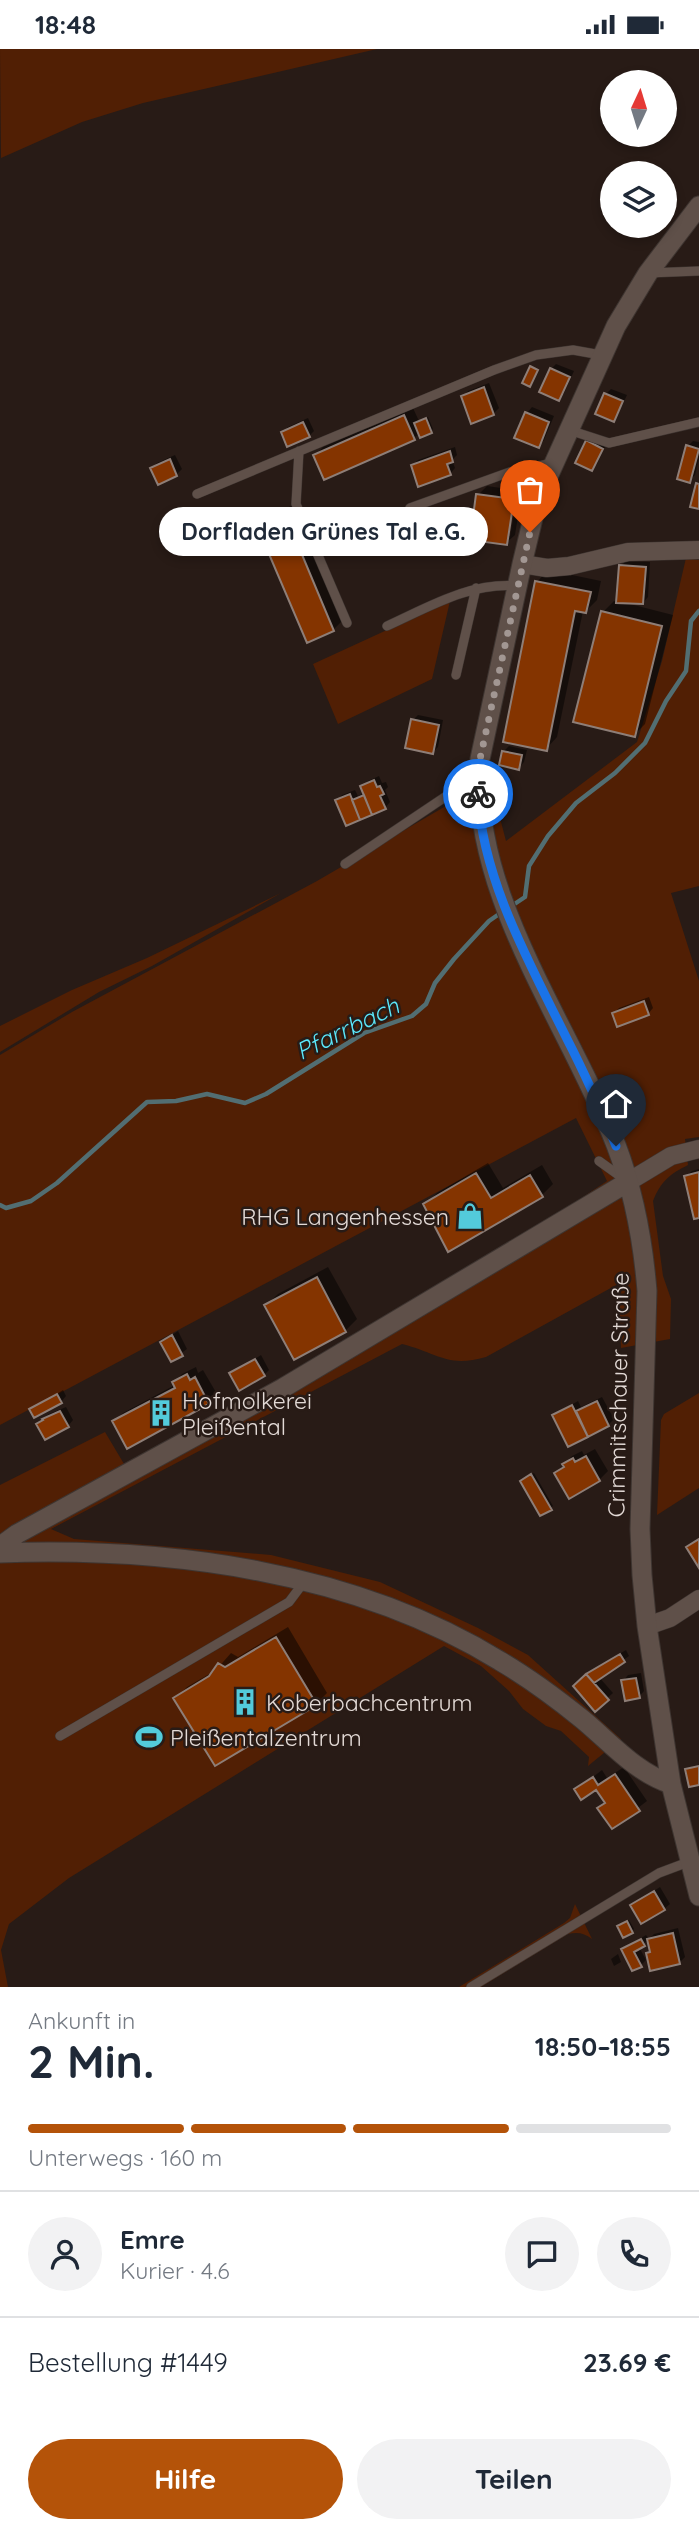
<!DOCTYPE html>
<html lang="de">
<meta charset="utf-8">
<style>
body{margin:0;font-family:Quicksand,sans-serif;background:#f2f2f3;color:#1f2937;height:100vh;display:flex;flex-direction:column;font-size:26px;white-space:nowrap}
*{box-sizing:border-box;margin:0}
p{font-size:23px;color:#747a83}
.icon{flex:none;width:38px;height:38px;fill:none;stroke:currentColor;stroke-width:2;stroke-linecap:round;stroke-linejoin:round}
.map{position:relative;height:1938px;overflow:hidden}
.drawer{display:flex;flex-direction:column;background:#fff;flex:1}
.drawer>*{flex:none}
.needle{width:46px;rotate:4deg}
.controls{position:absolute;left:600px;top:21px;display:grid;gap:14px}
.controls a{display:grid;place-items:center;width:77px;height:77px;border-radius:50%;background:#fff;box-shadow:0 4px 10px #0003;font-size:35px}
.pin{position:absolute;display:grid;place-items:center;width:60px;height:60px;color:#fff;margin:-72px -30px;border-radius:50% 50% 50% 0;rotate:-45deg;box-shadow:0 0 7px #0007}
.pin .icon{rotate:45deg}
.courier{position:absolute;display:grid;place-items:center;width:70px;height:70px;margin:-35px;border:5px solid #1a73e8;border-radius:50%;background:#fff;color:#222;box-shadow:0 2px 9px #0007}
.bubble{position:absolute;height:49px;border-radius:24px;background:#fff;box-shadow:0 4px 10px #0003;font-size:23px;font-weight:700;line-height:49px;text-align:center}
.head em{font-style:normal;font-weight:700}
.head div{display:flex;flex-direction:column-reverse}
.head{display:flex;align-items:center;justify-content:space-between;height:119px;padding:0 28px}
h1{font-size:46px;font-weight:700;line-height:52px}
.bar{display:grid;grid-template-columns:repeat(4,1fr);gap:10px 7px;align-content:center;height:84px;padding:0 28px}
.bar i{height:9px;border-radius:5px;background:#e0e1e3}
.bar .current{background:#b45309}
.bar p{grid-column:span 4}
.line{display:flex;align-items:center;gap:18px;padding:0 28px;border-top:2px solid #e0e1e3}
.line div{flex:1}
.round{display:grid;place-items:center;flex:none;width:74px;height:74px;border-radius:37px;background:#f2f2f3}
.action{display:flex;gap:14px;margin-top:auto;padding:14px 28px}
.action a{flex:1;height:80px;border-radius:42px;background:#b45309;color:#fff;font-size:28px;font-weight:700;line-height:80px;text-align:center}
.action a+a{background:#f2f2f3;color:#1f2937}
.status{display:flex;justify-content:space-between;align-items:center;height:49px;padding:0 35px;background:#fff;direction:ltr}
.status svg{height:19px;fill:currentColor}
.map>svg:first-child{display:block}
</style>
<div class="status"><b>18:48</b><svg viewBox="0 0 49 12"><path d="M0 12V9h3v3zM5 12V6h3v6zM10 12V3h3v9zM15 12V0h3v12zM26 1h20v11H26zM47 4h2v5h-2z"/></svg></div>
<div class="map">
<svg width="699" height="1938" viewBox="0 0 699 1938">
<rect width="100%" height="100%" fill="#281b16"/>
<path fill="#511f04" d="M0 0H377L143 54 82 73 1 109Z
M686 509 699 511V837L671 844 699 932V1088L685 1090 688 1116C670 1125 661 1132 653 1152L663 1227 671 1250 670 1290 621 1299 618 1235 486 1308C447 1319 438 1304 402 1295L51 1480 74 1490 271 1506 380 1533 478 1579 528 1606 621 1690 588 1717 589 1708 561 1682 546 1677 523 1660 509 1642 481 1617 444 1597 69 1829 9 1875 1 1901 8 1938H0V1436L105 1383 130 1425 391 1277 607 1132 576 1069 0 1376V1006L72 963 317 832 451 754 494 746 506 792 637 693 662 612Z
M450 552 432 630 338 675 313 615Z
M281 844 152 917 99 943 0 1003V977L72 941 147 909Z
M699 1344V1439L657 1466 661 1371 664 1365Z
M575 1855 592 1890C584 1884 578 1883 568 1885L481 1938H459L564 1874 570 1869Z"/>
<path fill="#0007" fill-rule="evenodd" d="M556 315 574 322 564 344 559 349 551 320Z
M489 334 499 359 493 365 463 347 468 342Z
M611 340 627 346 618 365 613 371 606 345Z
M532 358 554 367 544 391 539 397 527 364Z
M413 359 419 372 428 368 433 380 431 382 420 384 414 389 315 407 323 398Z
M308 369 314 382 309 387 283 383 288 378Z
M593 387 607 394 597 415 591 420 587 392Z
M693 392 699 393V410L695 426 689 432 688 397Z
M455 398 457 406 452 411 455 419 450 425 413 416 418 411Z
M175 406 182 420 176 426 152 419 157 414Z
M487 437 522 442 515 486 506 494 478 446ZM514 441 518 442 510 487H507Z
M296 455 344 570 333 581 259 477 270 466Z
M626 512 650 513 648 548 643 554 626 553V554L673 566 645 675 634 686 603 563 614 552 618 553 621 517Z
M548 521 601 532 597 551 586 562H583L557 688 546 700 537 533Z
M418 666 443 671 438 698 433 703 413 671Z
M509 697 527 701 524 713 519 719 504 702Z
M379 727 382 734 386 733 388 738 385 741 390 753 385 759 337 751 342 746 355 741 358 747 365 743 362 737 368 732Z
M649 948 653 959 648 965 614 964 619 959Z
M488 1114 503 1139 542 1116 553 1135 542 1146 449 1200 426 1155 437 1144Z
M699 1120V1167L686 1127 692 1122Z
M328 1218 357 1270 345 1282 295 1309 266 1256 278 1245Z
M178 1282 187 1300 172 1311 162 1293Z
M261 1306 269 1321 264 1326 231 1325Z
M196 1318 198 1324 203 1321 217 1345 208 1354 128 1397 115 1373 123 1364 175 1336 174 1334 182 1325Z
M63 1341 66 1347 61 1353 32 1361Z
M602 1348 614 1370 608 1376 569 1395 554 1366 578 1352 581 1358Z
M66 1358 73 1371 68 1377 38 1375 49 1365Z
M595 1400 608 1422 599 1431 556 1424 572 1407 582 1402 584 1406Z
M534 1424 553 1457 541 1465 524 1430Z
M288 1578 327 1644 316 1655 176 1649 187 1638 216 1621 231 1604 238 1608Z
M626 1601 629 1607 599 1628 613 1644 595 1660 575 1637 594 1620Z
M641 1624 644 1642 639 1648 623 1632 628 1626Z
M624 1718 647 1752 613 1778 600 1759 606 1753 597 1739 576 1741 602 1721 607 1729Z
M660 1838 670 1855 664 1860 632 1856Z
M629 1871 634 1880 632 1883 621 1875Z
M678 1879 685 1908 679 1914 648 1904 651 1901 649 1891 639 1898 646 1911 641 1916 623 1900 646 1886 649 1890 654 1885Z
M618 1905 621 1913 614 1917 611 1910Z"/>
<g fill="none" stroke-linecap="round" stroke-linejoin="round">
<path stroke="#526e72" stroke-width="4.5" d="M510 858 525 848 529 817 548 787 576 754 615 724 645 694 666 652 686 622 691 572 699 562
M0 1156 6 1159 31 1152 57 1134 147 1053 176 1052 207 1045 245 1054 266 1045 364 984 412 967 426 955 435 934 454 910 489 872 502 863"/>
</g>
<path fill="#843400" stroke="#8e7e77" stroke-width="2" d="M530 317 538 321 530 338 522 334Z
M550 319 570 328 559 352 539 343Z
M484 338 494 366 471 375 461 347Z
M604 344 623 352 614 373 595 365Z
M525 363 549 373 539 399 514 389Z
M404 366 415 391 324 431 313 406Z
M426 369 432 384 420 389 414 374Z
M303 373 310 388 287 398 281 383Z
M586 391 603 400 592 422 575 414Z
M686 396 699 400 690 434 677 430Z
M450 402 453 413 447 415 451 426 418 438 411 416Z
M170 410 177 427 158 436 150 419Z
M696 434 699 435V460L690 458Z
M476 445 514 450 507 496 470 491Z
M285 465 334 582 307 594 257 477Z
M619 516 646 518 643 555 616 554Z
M535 532 591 543 586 564 575 562 547 702 503 693Z
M601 562 662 577 635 688 573 673Z
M411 670 439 676 433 705 405 699Z
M502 702 522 706 519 721 499 716Z
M374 731 377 738 380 737 384 745 380 747 386 760 372 766 360 737Z
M350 745 360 771 346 777 335 751Z
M364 746 372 766 360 771 352 751Z
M644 952 649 966 617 978 612 964Z
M699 1123V1169L694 1170 684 1127Z
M476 1124 491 1149 530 1126 543 1148 448 1203 423 1155Z
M317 1228 346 1283 294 1311 264 1256Z
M172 1286 183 1307 171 1313 160 1293Z
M255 1310 265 1327 239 1342 229 1324Z
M187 1325 190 1331 195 1328 209 1355 127 1400 112 1372 175 1339 172 1333Z
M57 1345 62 1354 34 1369 29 1360Z
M597 1352 609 1377 588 1388 576 1362Z
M572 1356 588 1388 568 1398 552 1366Z
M60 1362 69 1378 45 1391 36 1375 43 1371 42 1370Z
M586 1407 600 1432 569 1450 554 1424 564 1418 562 1415 573 1409 575 1413Z
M531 1425 552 1461 540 1467 520 1432Z
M699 1490V1519L686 1498Z
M276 1588 317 1656 215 1717 173 1649 209 1627 218 1614 225 1618Z
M620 1605 625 1613 594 1634 586 1625Z
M586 1625 609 1651 595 1663 573 1637Z
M636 1629 640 1649 625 1652 621 1631Z
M699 1717V1736L689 1738 685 1720Z
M615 1725 640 1762 612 1780 597 1759 605 1754 596 1741 581 1751 574 1740 593 1728 598 1736Z
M654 1842 665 1861 641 1875 630 1856Z
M627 1872 633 1884 623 1889 617 1877Z
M673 1884 680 1915 650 1922 646 1904 650 1903 647 1890Z
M641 1890 645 1897 634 1903 642 1918 632 1922 621 1900Z"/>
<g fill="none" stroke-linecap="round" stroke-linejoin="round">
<defs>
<path id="service" d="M648 224 699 222
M569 381 609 394 699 373
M299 402 296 455 347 574
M197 445 494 321 536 306 573 301 601 306
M410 459 510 423 553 414
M387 577C429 558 470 533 517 537
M456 626 476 539
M345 815 451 744 478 736
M599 1112 624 1130
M60 1687 289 1553 304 1533
M471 1938 659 1824 691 1812"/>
<path id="minor" d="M522 515 547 519 569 517 628 503 699 501
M628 1133 671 1107 699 1100
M647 1577 670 1569 699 1550"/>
<path id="tertiary" d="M699 157 648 224 616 277 547 430 534 465 522 515 480 710C469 845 569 974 616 1096 634 1143 643 1192 647 1242L640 1480 642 1526 647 1577 671 1735 699 1847
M0 1502 6 1493 17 1485 283 1339 628 1133
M0 1504C169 1498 354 1522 500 1612 529 1629 556 1649 582 1670 611 1694 635 1723 671 1735"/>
</defs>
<use href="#service" stroke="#3e3531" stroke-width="10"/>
<use href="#minor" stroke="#3e3531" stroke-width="19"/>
<use href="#tertiary" stroke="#3e3531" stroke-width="21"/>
<use href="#service" stroke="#5f5049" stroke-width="9"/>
<use href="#minor" stroke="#5f5049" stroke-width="18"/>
<use href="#tertiary" stroke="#5f5049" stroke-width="19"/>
</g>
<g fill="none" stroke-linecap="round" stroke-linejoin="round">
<path stroke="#a29793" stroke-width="7" stroke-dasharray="0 12.6" d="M478 745 480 710 530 483"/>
<path stroke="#1a73e8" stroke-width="9" d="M478 745C482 830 530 915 567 990 585 1025 601 1061 616 1097"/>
</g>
<defs>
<symbol id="shop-bare" viewBox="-9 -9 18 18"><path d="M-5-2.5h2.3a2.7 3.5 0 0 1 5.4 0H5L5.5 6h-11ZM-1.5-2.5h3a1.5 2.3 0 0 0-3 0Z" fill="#53cbdb" stroke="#281b16" stroke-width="2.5" paint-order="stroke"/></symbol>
<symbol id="building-bare" viewBox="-9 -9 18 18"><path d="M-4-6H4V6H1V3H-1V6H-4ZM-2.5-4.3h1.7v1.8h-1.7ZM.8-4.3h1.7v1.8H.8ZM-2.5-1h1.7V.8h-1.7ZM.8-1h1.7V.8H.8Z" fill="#53cbdb" stroke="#281b16" stroke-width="2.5" paint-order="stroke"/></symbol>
<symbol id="stadium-bare" viewBox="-9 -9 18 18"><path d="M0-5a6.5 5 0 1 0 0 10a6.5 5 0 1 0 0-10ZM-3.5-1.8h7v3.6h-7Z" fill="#53cbdb" stroke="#281b16" stroke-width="2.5" paint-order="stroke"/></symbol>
</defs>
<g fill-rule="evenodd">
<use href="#shop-bare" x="451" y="1148" width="38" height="38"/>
<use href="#building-bare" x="142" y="1345" width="38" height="38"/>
<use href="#building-bare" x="226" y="1634" width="38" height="38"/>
<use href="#stadium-bare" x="130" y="1669" width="38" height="38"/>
</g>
<g text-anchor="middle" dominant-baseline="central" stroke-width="5" stroke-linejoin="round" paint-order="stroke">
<g font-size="23" fill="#e3dad6" stroke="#281b16" text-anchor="start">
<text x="449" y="1167" text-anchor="end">RHG Langenhessen</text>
<text x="182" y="1351">Hofmolkerei<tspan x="182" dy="26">Pleißental</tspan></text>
<text x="266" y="1653">Koberbachcentrum</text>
<text x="170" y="1688">Pleißentalzentrum</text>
</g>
<g font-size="23" fill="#e3dad6" stroke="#281b16">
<text transform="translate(618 1346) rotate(-89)">Crimmitschauer Straße</text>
</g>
<g font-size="24" font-style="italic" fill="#5be7fb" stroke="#281b16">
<text transform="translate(347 979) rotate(-26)">Pfarrbach</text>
</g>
</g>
</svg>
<div class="controls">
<a><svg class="needle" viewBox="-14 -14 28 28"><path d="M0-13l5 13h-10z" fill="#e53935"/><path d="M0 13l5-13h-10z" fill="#747a83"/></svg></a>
<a><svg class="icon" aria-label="layers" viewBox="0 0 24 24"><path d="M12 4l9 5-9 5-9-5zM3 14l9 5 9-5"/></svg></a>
</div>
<div class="pin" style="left:530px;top:483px;background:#ea580c"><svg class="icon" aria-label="bag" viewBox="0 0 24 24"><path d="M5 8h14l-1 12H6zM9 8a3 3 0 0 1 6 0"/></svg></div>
<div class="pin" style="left:616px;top:1097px;background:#1f2937"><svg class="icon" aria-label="home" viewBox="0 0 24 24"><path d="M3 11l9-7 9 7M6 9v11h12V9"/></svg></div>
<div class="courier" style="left:478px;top:745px"><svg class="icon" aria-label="bike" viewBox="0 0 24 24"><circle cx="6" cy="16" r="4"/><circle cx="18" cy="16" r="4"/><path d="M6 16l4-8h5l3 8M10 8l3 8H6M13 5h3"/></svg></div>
<div class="bubble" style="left:159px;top:458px;width:329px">Dorfladen Grünes Tal e.G.</div>
</div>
<section class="drawer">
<div class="head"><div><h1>2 Min.</h1><p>Ankunft in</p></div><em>18:50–18:55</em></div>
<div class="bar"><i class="current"></i><i class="current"></i><i class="current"></i><i></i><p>Unterwegs · 160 m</p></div>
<div class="line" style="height:126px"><a class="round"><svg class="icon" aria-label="person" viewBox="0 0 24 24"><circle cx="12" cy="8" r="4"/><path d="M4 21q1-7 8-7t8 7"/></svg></a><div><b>Emre</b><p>Kurier · 4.6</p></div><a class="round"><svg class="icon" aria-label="chat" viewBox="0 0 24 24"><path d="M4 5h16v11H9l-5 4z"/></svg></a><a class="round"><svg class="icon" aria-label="phone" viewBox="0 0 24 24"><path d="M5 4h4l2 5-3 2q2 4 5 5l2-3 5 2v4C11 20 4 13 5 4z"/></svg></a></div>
<div class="line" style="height:91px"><div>Bestellung #1449</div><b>23.69 €</b></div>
<div class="action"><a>Hilfe</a><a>Teilen</a></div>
</section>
